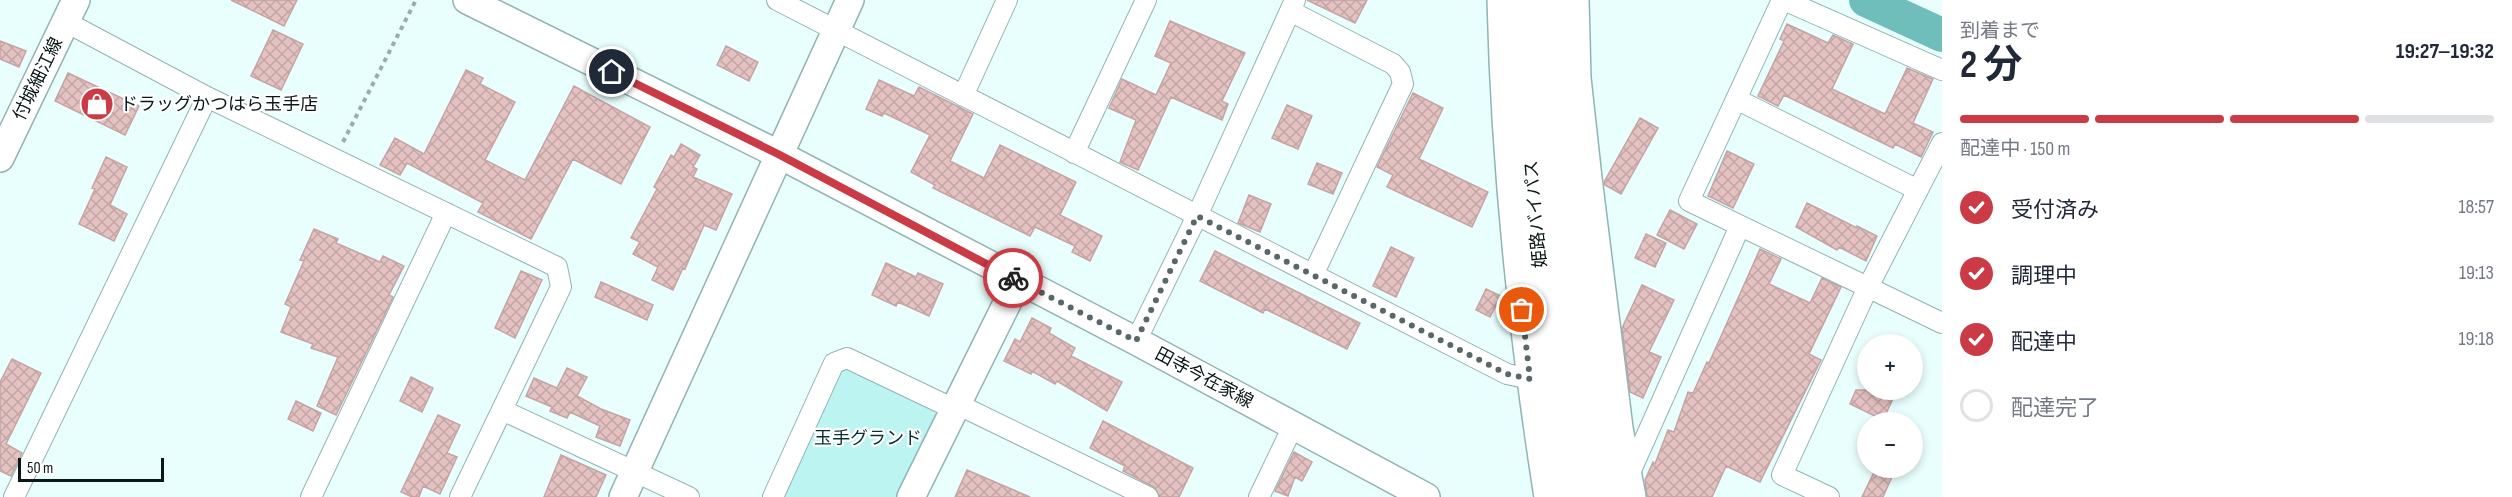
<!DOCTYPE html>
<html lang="ja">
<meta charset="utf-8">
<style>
body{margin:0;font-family:"Sofia Sans Condensed","Noto Sans JP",sans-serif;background:#f2f2f3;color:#1f2937;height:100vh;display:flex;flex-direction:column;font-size:22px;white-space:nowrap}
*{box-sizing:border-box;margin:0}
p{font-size:20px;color:#747a83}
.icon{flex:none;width:33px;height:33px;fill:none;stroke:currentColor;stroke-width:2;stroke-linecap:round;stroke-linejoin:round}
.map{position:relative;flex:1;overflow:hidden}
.side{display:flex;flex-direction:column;background:#fff;width:570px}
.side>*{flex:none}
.controls{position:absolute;left:1857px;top:334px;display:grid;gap:12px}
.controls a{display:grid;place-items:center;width:66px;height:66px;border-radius:50%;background:#fff;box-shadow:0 3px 9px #0003;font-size:30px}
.scale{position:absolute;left:18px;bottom:15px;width:146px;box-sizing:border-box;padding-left:6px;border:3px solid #0a1717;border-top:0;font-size:16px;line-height:21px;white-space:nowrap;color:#0a1717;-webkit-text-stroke:4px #fff;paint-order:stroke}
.pin{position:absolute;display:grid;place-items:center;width:51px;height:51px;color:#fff;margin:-26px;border:3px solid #fff;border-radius:50%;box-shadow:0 2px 6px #0007}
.courier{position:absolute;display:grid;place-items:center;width:60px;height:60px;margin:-30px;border:4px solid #cb3b46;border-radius:50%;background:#fff;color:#222;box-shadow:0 2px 8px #0007}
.headline em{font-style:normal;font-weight:700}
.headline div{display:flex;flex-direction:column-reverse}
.headline{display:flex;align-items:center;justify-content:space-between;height:102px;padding:0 18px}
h1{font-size:39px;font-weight:700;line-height:45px}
.bar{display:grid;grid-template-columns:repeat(4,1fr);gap:9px 6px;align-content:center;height:72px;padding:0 18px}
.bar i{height:8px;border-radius:4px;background:#e0e1e3}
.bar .selected{background:#cb3b46}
.bar p{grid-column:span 4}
ol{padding:0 18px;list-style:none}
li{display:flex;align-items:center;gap:18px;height:66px}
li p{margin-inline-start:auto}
li .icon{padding:6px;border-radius:50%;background:#cb3b46;color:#fff;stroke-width:4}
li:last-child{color:#747a83}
li i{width:33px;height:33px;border:3px solid #e0e1e3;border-radius:50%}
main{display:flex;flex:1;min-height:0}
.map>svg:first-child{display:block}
</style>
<main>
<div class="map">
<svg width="1942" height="497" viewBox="0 0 1942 497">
<defs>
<pattern id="building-cross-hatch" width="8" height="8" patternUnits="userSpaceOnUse" patternTransform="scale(1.5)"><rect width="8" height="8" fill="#e4c2c1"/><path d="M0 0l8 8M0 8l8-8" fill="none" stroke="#c2a6a5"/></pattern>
</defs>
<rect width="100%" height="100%" fill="#e9fffe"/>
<path fill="#bcf4f2" d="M850 368 931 406 935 411V418L900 497H782L839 372Z"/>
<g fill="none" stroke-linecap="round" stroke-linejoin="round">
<path stroke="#70bebc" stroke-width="34" d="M1866 0 1942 35"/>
</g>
<path fill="url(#building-cross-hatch)" stroke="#c5a4a3" stroke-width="1.5" d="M231 0H297L284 26Z
M1307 0H1367L1355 23Z
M1170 21 1245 53 1222 101 1228 104 1222 120 1171 97 1138 170 1120 162 1136 120 1109 108 1122 79 1156 95 1171 63 1155 56Z
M1787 24 1828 43 1833 35 1853 44 1832 89 1885 114 1907 68 1933 79 1913 123 1933 132 1921 157 1895 144 1893 148 1784 95 1778 106 1758 96 1784 41 1780 39Z
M273 30 303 44 281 90 251 76Z
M0 41 26 51 19 67 0 59Z
M726 46 758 62 749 81 717 65Z
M466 70 483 78 480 84 515 102 485 160 525 180 574 86 650 127 621 184 573 159 531 239 478 212 483 203 407 163 400 175 380 165 395 138 424 154Z
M68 73 139 106 125 135 55 101Z
M879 80 914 96 919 87 973 114 950 161 984 178 1000 145 1076 182 1060 215 1102 236 1090 261 1072 252 1075 246 1035 227 1030 236 933 188 935 185 911 172 930 135 884 113 882 116 866 109Z
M1413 93 1443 108 1419 159 1488 192 1472 227 1387 187 1393 175 1377 167Z
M1287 105 1312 116 1298 149 1272 138Z
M1640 118 1658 128 1621 194 1605 185 1604 182Z
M681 144 700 155 693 167 697 169 693 177 732 194 716 230 704 225 685 269 683 268 673 290 652 280 658 267 633 254 640 242 631 238 657 189 654 187 671 155 674 157Z
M1727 151 1754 164 1733 208 1708 196Z
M106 157 127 167 110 205 127 214 114 241 79 224 95 189 92 188Z
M1317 163 1342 173 1333 194 1308 184Z
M1249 195 1271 204 1260 232 1238 223Z
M1807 203 1857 228V226L1877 236 1866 261 1839 247 1837 250 1796 227Z
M1670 210 1697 224 1684 249 1657 235Z
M314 229 338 239 336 243 380 262 383 256 404 266 389 295 393 297 336 415 317 406 338 357 311 348 313 344 281 332 291 307 285 304 304 261 300 260Z
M1646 234 1666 243 1655 267 1635 258Z
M1391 247 1414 258 1396 297 1373 286Z
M1760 249 1781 259 1769 284 1810 303 1822 278 1841 287 1809 354 1821 360 1760 482 1726 466 1712 497H1647L1645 480 1653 462 1655 464 1668 430 1674 432 1688 392 1693 393 1707 362 1709 363Z
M1215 251 1360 323 1347 349 1265 309 1263 313 1200 281Z
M886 263 916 277 918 273 943 284 929 316 898 302 896 306 872 295Z
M521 271 542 280 515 338 495 328Z
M601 282 653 305 647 320 595 297Z
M1642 285 1674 300 1649 352 1661 357 1643 398 1630 392 1622 328Z
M1486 289 1501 296 1490 317 1476 310Z
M1032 318 1051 328 1049 333 1075 348 1071 356 1122 382 1107 411 1057 381 1055 384 1032 371 1031 374 1004 361 1015 339 1020 342Z
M12 359 41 373 6 444 22 453 11 476 0 471V382Z
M567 368 587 377 577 396 601 409 630 420 620 446 596 437 600 426 570 412 567 418 550 411 552 407 526 396 534 378 557 388Z
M411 377 433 388 422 412 400 401Z
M1856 390H1897L1883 420 1850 404Z
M296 401 321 413 313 431 288 419Z
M438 415 460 425 447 453 457 457 440 494 423 486 419 497H412L401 492Z
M1103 421 1193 468 1179 497H1160L1154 487 1123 471 1125 466 1090 448Z
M1294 452 1312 462 1302 481 1295 477 1288 496 1275 491Z
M561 455 606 475 596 497H544Z
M1876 468H1886L1894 472 1883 497H1862Z
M967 470 1030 497H955Z"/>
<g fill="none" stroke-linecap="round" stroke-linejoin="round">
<defs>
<path id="street" d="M777 0 1507 374 1530 379
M1782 0 1689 201 1942 323
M1784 0 1942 70
M1290 11 1393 64 1400 72 1403 84 1313 275
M66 22 207 97 557 267 561 287 460 497
M963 96 1007 0
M1736 99 1918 190
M1074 153 1146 0
M1136 341 1197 216 1295 0
M957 404 1148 497
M502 410 689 497
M1628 477 1740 226
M14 497 207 97
M311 497 446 213
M773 497 834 363 847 358 954 409
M1259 497 1293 426
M1829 497 1782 475 1868 287 1942 143"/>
<path id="secondary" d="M467 0 778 154 1136 341 1426 497
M1501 0C1505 167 1522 332 1548 497
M1575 0 1577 78 1588 178 1619 428 1632 497
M0 158 76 0
M623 497 850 0
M911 497 1018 281"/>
<path id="highway" d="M1522 0 1531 175 1548 341 1576 497
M1552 0C1553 166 1576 333 1605 497"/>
</defs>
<use href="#street" stroke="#90b4b3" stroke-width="22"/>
<use href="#secondary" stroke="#90b4b3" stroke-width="30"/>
<use href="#highway" stroke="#90b4b3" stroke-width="36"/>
<path stroke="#9aacac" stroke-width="4" stroke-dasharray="4.5 4.5" stroke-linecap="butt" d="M343 142 416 0"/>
<use href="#street" stroke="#fff" stroke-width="20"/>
<use href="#secondary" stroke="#fff" stroke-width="27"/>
<use href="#highway" stroke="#fff" stroke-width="33"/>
</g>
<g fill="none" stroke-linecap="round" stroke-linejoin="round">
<path stroke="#586868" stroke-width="6" stroke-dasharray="0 10.8" d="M1013 278 1136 341 1197 216 1507 374 1530 379 1522 310"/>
<path stroke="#cb3b46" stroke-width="8" d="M612 72 778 154 1013 278"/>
</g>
<defs>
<symbol id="shop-disc" viewBox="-11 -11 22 22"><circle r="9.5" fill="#cb3b46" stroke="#fff"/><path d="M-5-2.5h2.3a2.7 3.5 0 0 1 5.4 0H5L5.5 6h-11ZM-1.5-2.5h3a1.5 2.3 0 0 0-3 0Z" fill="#fff"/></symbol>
</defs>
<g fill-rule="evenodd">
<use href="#shop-disc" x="78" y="85" width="38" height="38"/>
</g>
<g text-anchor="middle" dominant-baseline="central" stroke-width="4.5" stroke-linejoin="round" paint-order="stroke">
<g font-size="18" fill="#0a1717" stroke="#fff">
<text transform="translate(38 79) rotate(-64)">付城細江線</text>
<text transform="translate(1536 214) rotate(-95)">姫路バイパス</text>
<text transform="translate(1204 378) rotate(28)">田寺今在家線</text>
</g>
<g font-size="18" fill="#0a1717" stroke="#fff" text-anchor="start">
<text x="120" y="104">ドラッグかつはら玉手店</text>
</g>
<g font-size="18" fill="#07302f" stroke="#fff">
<text x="868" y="438">玉手グランド</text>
</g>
</g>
</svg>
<div class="controls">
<a>+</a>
<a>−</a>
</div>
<div class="scale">50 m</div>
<div class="pin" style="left:1522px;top:310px;background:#ea580c"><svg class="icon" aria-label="bag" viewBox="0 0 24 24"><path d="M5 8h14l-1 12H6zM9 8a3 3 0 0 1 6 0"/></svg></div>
<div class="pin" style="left:612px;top:72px;background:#1f2937"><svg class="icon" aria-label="home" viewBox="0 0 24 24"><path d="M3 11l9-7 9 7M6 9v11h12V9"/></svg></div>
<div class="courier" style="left:1013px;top:278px"><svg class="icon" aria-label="bike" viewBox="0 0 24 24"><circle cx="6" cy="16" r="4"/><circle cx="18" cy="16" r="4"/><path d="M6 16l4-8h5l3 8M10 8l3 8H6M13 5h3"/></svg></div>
</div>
<section class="side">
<div class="headline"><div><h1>2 分</h1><p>到着まで</p></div><em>19:27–19:32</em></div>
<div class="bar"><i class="selected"></i><i class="selected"></i><i class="selected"></i><i></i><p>配達中 · 150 m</p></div>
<ol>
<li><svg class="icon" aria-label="check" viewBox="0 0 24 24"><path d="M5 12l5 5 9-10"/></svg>受付済み<p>18:57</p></li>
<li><svg class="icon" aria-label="check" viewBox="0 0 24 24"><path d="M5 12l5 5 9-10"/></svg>調理中<p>19:13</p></li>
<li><svg class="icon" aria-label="check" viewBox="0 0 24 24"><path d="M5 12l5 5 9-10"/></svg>配達中<p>19:18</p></li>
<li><i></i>配達完了</li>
</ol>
</section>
</main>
